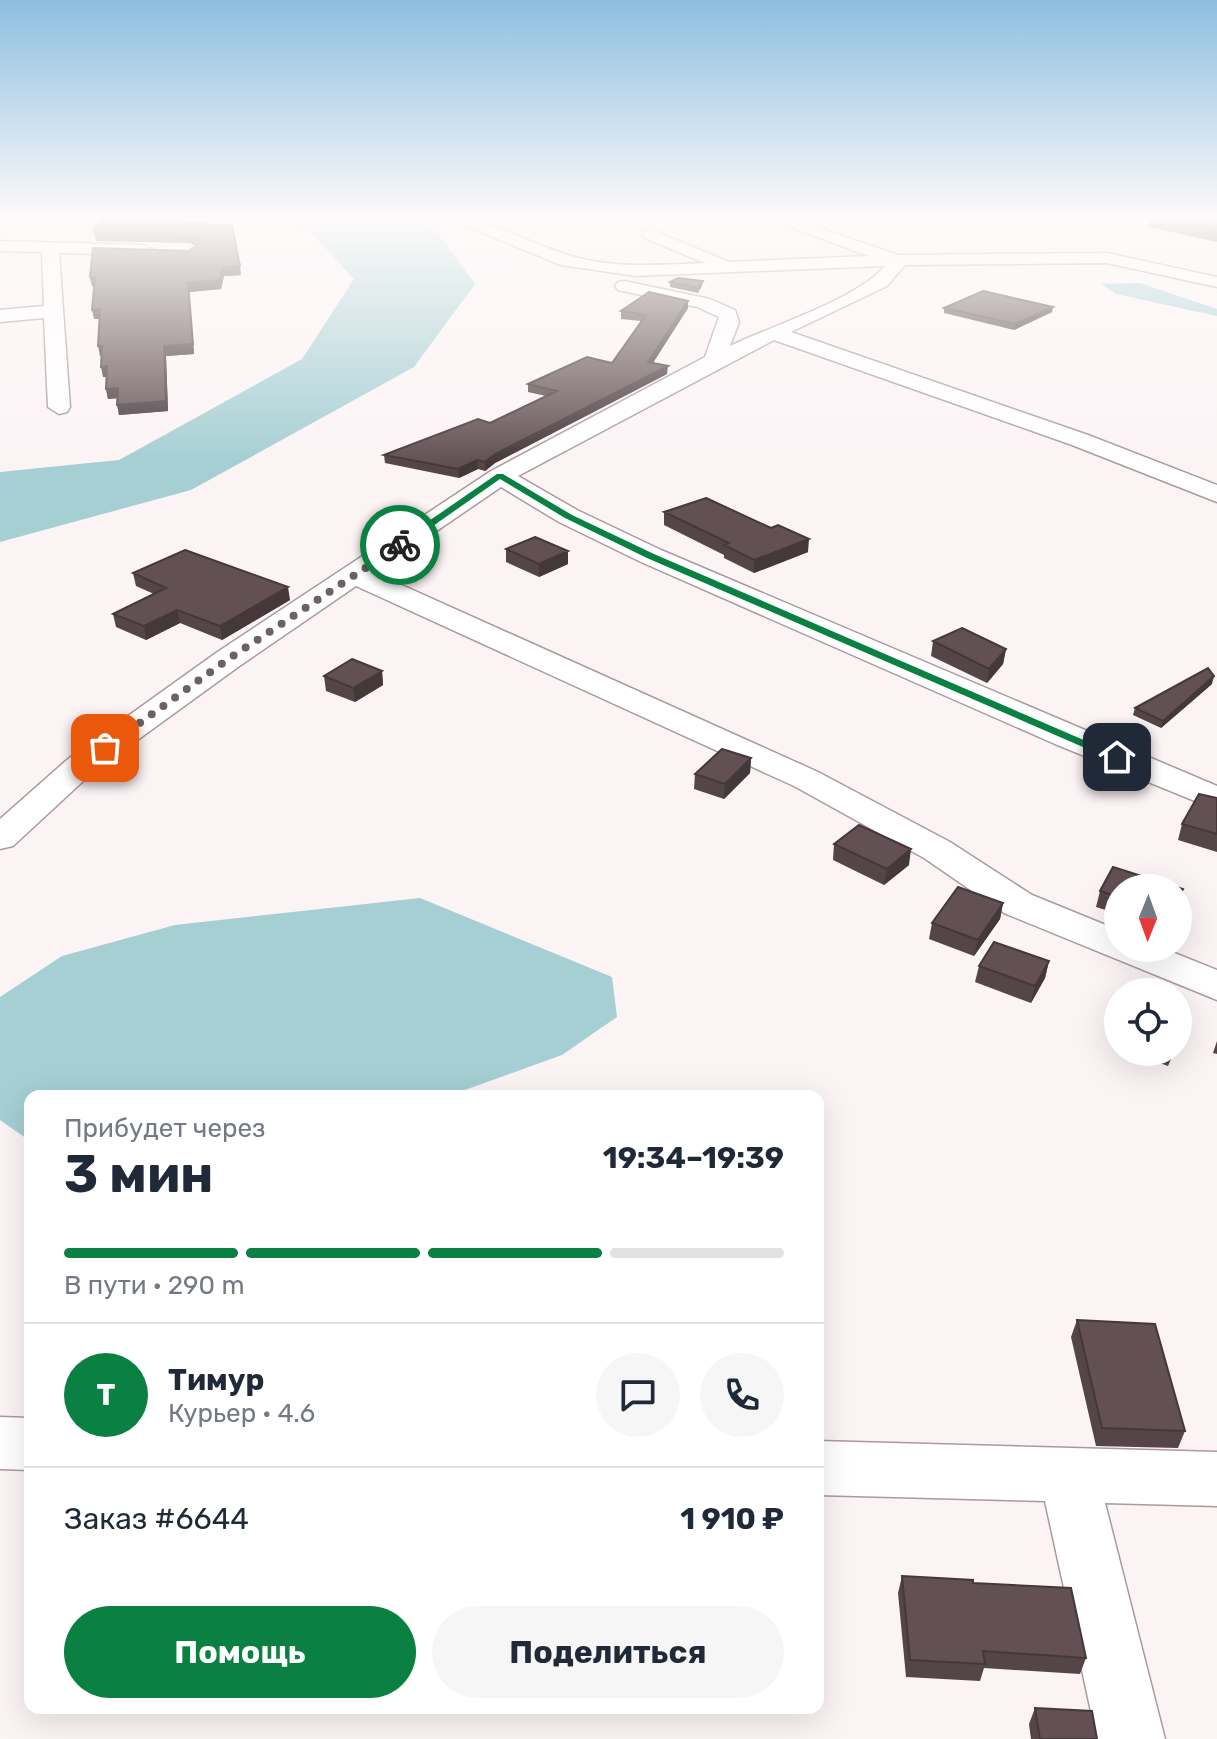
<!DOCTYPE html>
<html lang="ru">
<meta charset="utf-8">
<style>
body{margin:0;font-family:Rubik,sans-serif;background:#f6f6f7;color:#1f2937;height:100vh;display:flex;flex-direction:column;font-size:30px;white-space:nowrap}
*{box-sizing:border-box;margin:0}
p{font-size:26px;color:#747a83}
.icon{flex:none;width:44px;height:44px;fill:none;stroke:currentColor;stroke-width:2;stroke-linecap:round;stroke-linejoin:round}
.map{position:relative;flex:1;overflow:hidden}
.drawer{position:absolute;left:24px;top:1090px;width:800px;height:624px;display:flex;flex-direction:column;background:#fff;border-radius:16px;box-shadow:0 8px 32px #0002}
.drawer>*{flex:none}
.needle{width:52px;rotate:181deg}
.controls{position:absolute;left:1104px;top:874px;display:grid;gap:16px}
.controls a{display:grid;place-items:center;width:88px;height:88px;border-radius:50%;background:#fff;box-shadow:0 8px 32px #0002;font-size:40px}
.pin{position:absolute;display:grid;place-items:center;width:68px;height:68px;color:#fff;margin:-34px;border-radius:16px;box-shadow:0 4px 12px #0006}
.courier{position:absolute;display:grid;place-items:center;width:80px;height:80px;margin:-40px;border:6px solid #0b8043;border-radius:50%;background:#fff;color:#222;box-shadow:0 2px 10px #0007}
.head em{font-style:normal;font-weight:700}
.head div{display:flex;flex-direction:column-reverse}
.head{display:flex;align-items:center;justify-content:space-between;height:136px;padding:0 40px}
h1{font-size:52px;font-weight:700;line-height:60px}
.bar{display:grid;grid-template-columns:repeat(4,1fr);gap:12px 8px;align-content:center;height:96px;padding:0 40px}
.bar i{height:10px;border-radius:6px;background:#e0e1e3}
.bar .active{background:#0b8043}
.bar p{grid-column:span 4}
.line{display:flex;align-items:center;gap:20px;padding:0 40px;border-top:2px solid #e0e1e3}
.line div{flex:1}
.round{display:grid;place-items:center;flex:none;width:84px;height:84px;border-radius:42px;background:#f6f6f7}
.cta{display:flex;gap:16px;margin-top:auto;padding:16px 40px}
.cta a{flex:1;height:92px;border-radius:48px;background:#0b8043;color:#fff;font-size:32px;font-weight:700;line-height:92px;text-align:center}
.cta a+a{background:#f6f6f7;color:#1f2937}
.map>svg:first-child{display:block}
</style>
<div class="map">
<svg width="1217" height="1739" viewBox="0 0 1217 1739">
<rect width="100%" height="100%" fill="#fcf3f5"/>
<path fill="#a5cfd3" d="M264 219H427L475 284 414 367 191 490 0 542V472L119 460 302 359 354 279 310 231Z
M1140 283 1217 309V316L1116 294 1101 284Z
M420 898 612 977 617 1017 562 1055 448 1096H30V1141L0 1120V997L62 956 175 925Z"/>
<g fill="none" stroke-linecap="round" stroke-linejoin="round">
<defs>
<path id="minor" d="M449 219C491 219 528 243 568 255 612 269 660 265 705 263L644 238 642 234 650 229 729 262 868 256 770 219H794L898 255 1107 253 1217 277V287L1107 263 905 265 887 286 791 332 1088 435 1217 485V502L1072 445 774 340 518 476 577 510 661 550 1217 786V810L1055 744 641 562 559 522 501 487 375 573 818 772 950 842 1032 895 1118 930V948H1162L1217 970V1000L1004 913 924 858 794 786 356 586 238 667 92 773 13 846 0 849V819L68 759 216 653 491 471 705 357 719 317 697 307 618 290 615 286 618 282 624 281 710 299 735 310 739 322 730 346C773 325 856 300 885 266L636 276 561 265Z
M0 241 144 245 153 250 144 255 59 253 70 407 67 412 59 414 48 407 44 318 0 322V310L44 306 42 252 0 251Z
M0 1417 30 1418V1470L0 1469Z
M818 1441 1217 1452V1506L1105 1503 1165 1739H1097L1045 1501 818 1495Z"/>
</defs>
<use href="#minor" stroke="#ad989d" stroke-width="3"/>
<use href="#minor" fill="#fff" fill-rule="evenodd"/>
</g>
<path fill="#544548" d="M104 219H187L182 224 241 275 224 276 221 289 189 292 194 354 166 356 168 411 119 415 117 398 108 399 106 389V377H103L102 355 100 356 99 319H94V286H92L90 277 189 251 195 246 190 243 96 241 94 232Z
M1150 219H1217V242L1149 227Z
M703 281 702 286 698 293 670 287V282Z
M688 301V308L653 363 667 374 495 463 485 471 478 469 459 478 385 463 384 455 490 423 546 396 528 392V384L612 363 641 321 621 319V311Z
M944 308 1052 312 1014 330 944 313Z
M664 512 808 552 754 573 724 558V555L664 525Z
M506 549 568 564 539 577 506 562Z
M133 573 290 600 222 640 180 623 146 640 116 627 113 614 154 594 136 586Z
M933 641 1006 649 1003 664 987 683 931 656Z
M382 671 383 685 355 702 326 691 324 676Z
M1212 684 1161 728 1133 715 1135 708Z
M751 758 750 773 724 799 694 789 695 774Z
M1217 798V852L1178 840 1182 824Z
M834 844 909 865 884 885 833 860Z
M1113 867 1183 889 1178 905V888H1118V914L1096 907 1100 891Z
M1003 903 1000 919 974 956 929 939 932 923Z
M1049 961 1045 978 1031 1003 975 982 979 966Z
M1217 1041V1054L1213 1053Z
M1130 1052H1174L1168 1066Z
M1077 1320 1185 1431 1178 1448 1096 1446 1071 1337Z
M902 1576 973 1583 1086 1658 1080 1674 984 1668 980 1681 906 1677 898 1593Z
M1035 1708 1097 1739H1031L1029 1724Z"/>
<path fill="#45383b" d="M177 219H187L174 231 173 223Z
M240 266 241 275 224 276 221 289 189 292 194 354 166 356 168 411 119 415 117 405 164 346 188 283 223 267Z
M90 277H95L97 286H92Z
M688 301V308L648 370V362Z
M1053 307 1052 312 1014 330 1015 324Z
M100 309 102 319H94L92 310Z
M98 346H102L104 355 100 356Z
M107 366 109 376 103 377 101 367Z
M668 366 667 374 495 463 485 471V462L495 454Z
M118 388 120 398 108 399 106 389Z
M477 460 478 469 459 478 458 469Z
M809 539 808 552 754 573V560Z
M568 551V564L539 577V564Z
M288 587 290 600 222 640 220 626Z
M177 610 180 623 146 640 144 626Z
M1006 649 1003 664 987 683 989 669Z
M382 671 383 685 355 702 353 688Z
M1214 676 1212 684 1161 728 1163 721Z
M751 758 750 773 724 799 725 784Z
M911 849 909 865 884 885 887 869Z
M1003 903 1000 919 974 956 978 940Z
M1049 961 1045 978 1031 1003 1035 986Z"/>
<path fill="#625054" stroke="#45383b" stroke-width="2" d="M104 219H177L173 223 232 225 240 266 223 267 219 280 188 283 193 344 164 346 166 401 117 405 118 388 106 389 107 366 101 367 102 346H98L100 309 92 310 95 277H90L93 248 189 251 201 242 189 235 94 232 95 227Z
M1177 219H1217V228Z
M678 278 703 281 698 288 670 282Z
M983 291 1053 307 1015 324 944 308Z
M649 292 688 301 648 362 668 366 495 454 485 462 477 460 458 469 384 455 478 419 490 423 557 391 528 384 587 357 612 363 646 315 621 311Z
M706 498 771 528 778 525 809 539 754 560 724 545 729 543 664 512Z
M535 537 568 551 539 564 506 549Z
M185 550 288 587 220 626 177 610 144 626 113 614 166 588 133 573Z
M962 628 1006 649 989 669 933 641Z
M352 659 382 671 353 688 324 676Z
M1208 668 1214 676 1163 721 1135 708Z
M722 749 751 758 725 784 695 774Z
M1199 794 1217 798V834L1182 824Z
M859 825 911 849 887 869 834 844Z
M1113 867 1183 889 1178 898V888H1118V897L1100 891Z
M958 887 1003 903 978 940 932 923Z
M994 942 1049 961 1035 986 979 966Z
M1156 1052H1173L1171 1057Z
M1077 1320 1155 1324 1185 1431 1102 1428Z
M902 1576 973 1580V1583L1071 1588 1086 1658 983 1651 985 1664 910 1660Z
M1035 1708 1092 1711 1097 1739H1040Z"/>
<linearGradient id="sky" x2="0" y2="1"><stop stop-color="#8dbfe0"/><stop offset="0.47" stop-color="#fefafa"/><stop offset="1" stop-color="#fefafa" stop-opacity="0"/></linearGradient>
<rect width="1217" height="463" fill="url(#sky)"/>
<path fill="#0b8043" d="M497 474H503L572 515 654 554 1123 757 1113 760 647 558 565 518 500 479 403 547H397V543Z"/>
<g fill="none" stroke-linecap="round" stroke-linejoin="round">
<path stroke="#6a6264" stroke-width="8" stroke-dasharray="0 14.4" d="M105 748 227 660 400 545"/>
</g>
</svg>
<div class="controls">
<a><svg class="needle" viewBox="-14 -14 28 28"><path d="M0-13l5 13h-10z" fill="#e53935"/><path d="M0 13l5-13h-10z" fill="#747a83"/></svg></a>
<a><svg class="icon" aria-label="locate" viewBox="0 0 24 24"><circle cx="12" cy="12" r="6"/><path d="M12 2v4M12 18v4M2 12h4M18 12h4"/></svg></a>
</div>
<div class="pin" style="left:105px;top:748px;background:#ea580c"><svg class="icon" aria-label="bag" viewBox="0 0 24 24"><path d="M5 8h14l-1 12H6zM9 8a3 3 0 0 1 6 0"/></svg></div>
<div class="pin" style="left:1117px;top:757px;background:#1f2937"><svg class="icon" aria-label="home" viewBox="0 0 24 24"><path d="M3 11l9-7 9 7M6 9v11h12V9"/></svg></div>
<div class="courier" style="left:400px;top:545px"><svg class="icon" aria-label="bike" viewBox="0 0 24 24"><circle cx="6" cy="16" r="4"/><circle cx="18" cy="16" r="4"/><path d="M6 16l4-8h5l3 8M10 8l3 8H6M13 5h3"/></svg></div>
<section class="drawer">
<div class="head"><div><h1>3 мин</h1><p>Прибудет через</p></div><em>19:34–19:39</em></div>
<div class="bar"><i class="active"></i><i class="active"></i><i class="active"></i><i></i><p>В пути · 290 m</p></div>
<div class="line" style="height:144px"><b class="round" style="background:#0b8043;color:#fff">Т</b><div><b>Тимур</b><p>Курьер · 4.6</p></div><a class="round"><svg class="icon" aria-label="chat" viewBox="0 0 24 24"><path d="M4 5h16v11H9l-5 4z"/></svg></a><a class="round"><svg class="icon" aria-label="phone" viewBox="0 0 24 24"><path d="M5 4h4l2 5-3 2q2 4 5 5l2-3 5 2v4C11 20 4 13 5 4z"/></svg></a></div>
<div class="line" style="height:104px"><div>Заказ #6644</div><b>1 910 ₽</b></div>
<div class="cta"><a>Помощь</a><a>Поделиться</a></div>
</section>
</div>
